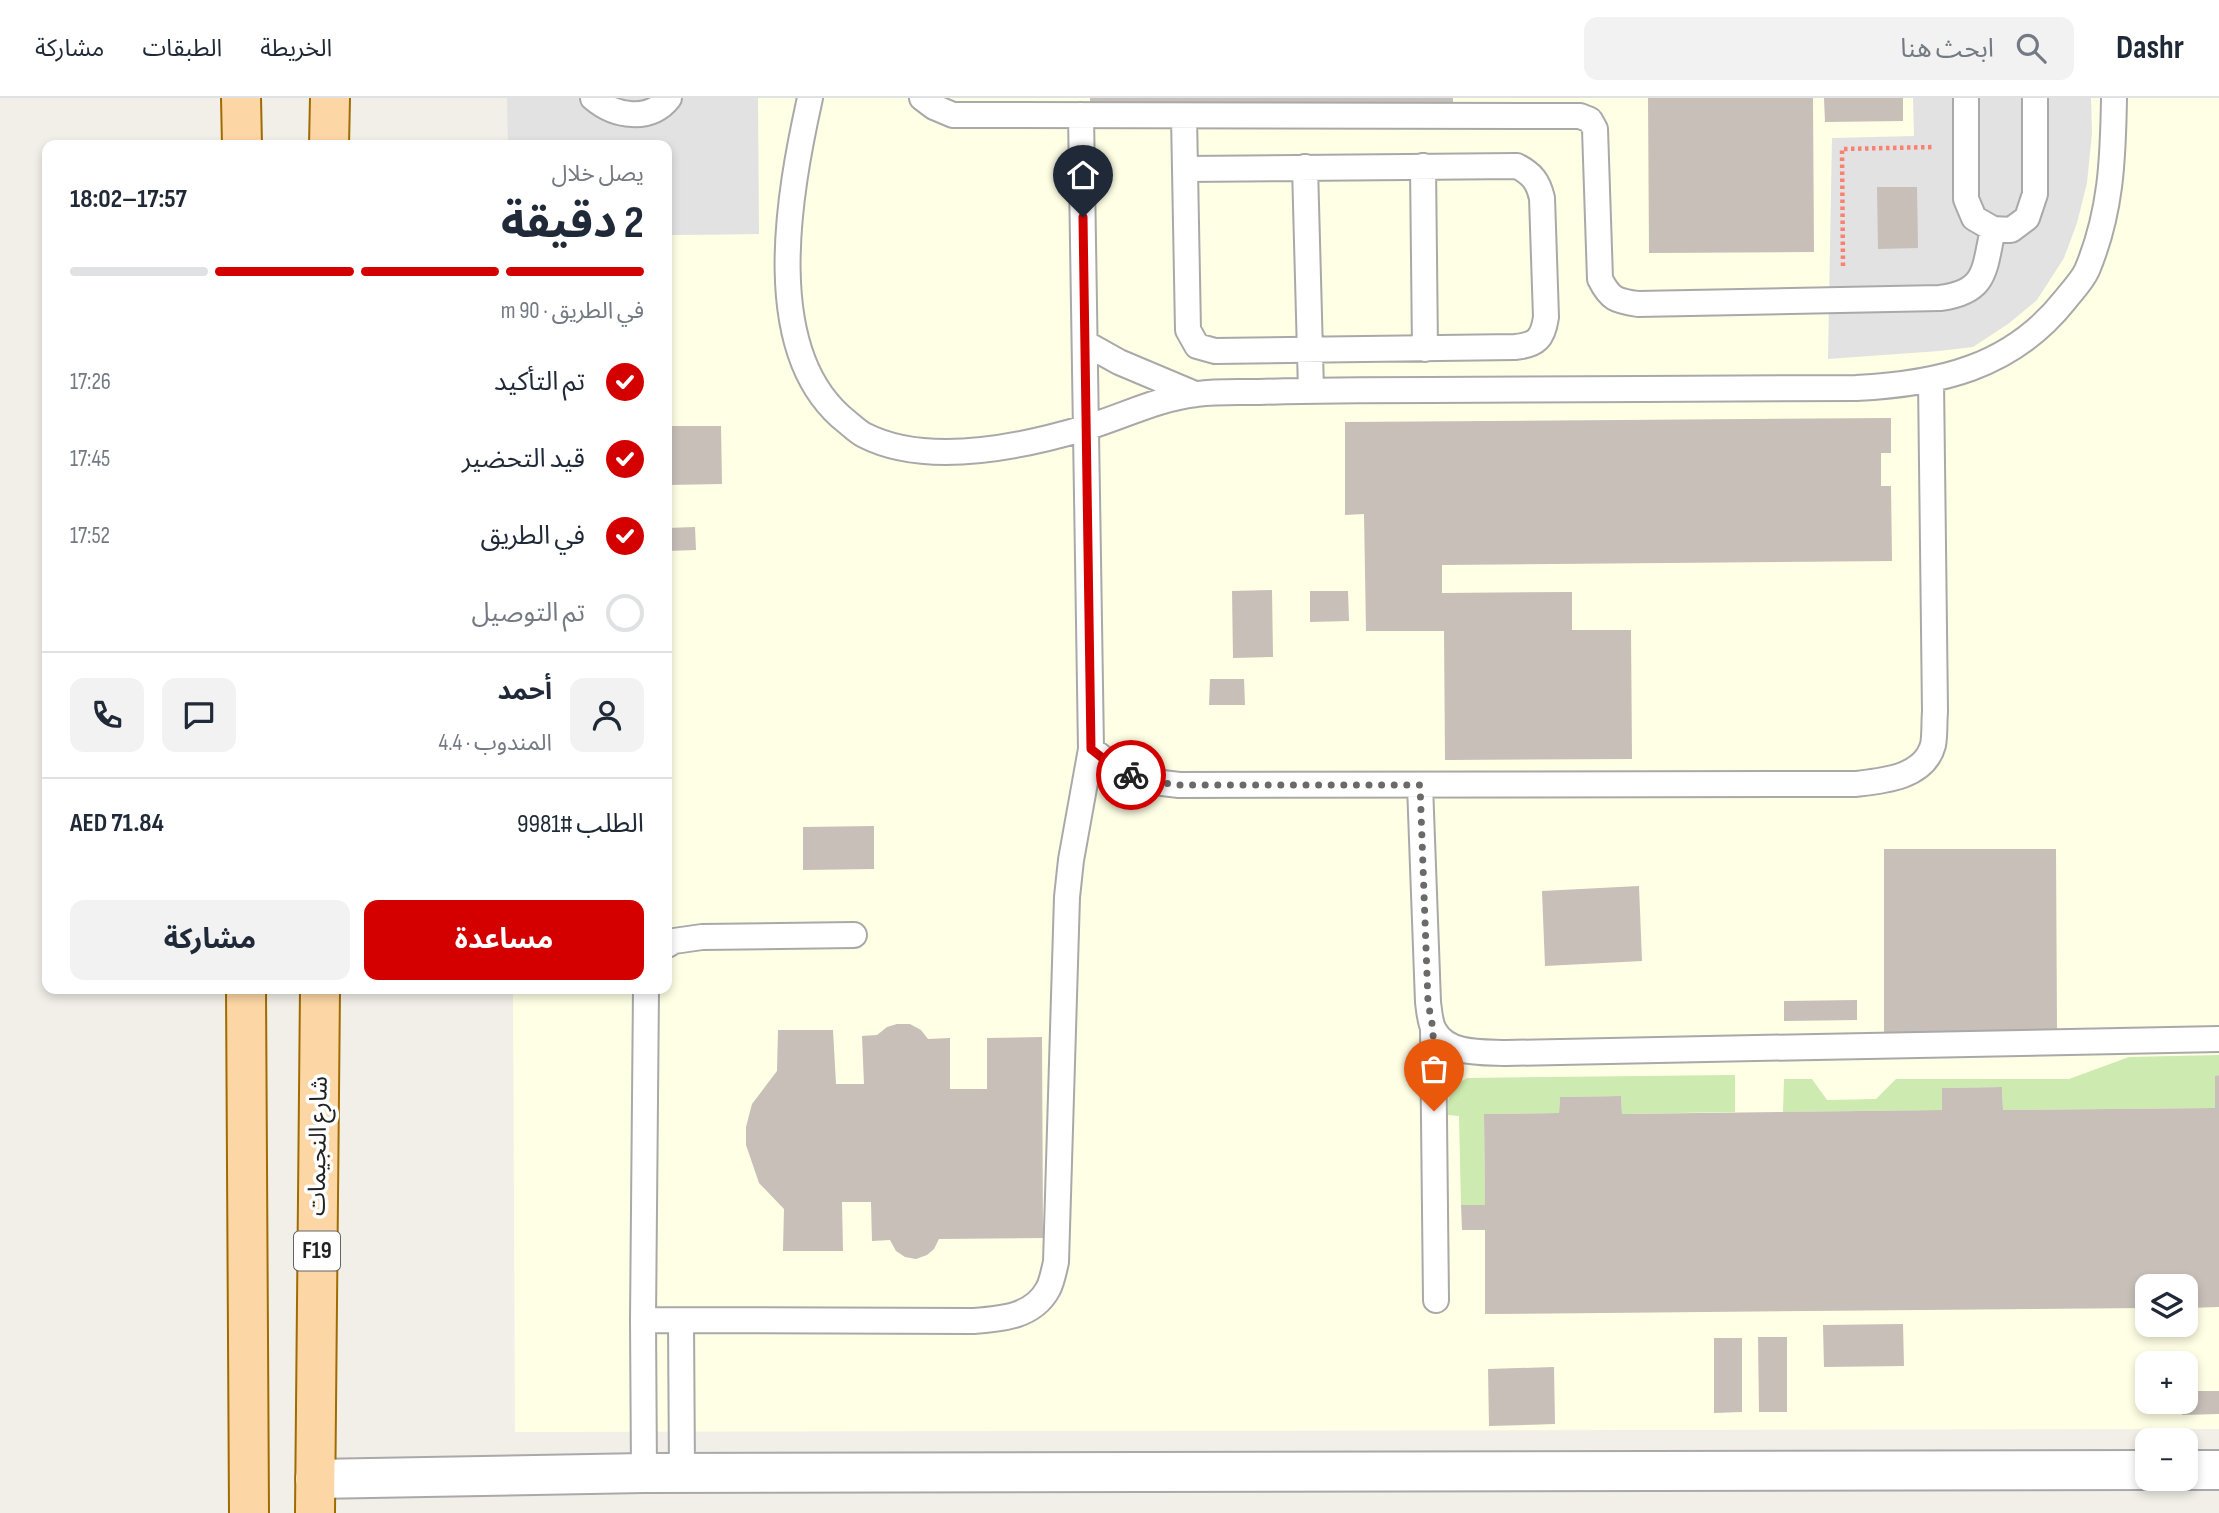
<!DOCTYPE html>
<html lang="ar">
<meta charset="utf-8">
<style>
body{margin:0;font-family:"Sofia Sans Condensed","Noto Sans Arabic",sans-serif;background:#f2f2f3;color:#1f2937;direction:rtl;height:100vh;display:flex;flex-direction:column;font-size:26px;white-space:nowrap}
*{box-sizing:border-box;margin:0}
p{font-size:23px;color:#747a83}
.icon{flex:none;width:38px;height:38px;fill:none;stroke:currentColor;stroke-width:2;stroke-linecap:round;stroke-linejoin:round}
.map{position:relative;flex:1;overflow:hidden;direction:ltr}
.drawer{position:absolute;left:42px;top:42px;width:630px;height:854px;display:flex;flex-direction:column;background:#fff;border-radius:14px;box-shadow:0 4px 10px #0003;direction:rtl}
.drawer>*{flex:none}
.controls{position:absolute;left:2135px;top:1176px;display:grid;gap:14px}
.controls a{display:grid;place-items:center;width:63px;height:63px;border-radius:14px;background:#fff;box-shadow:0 4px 10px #0003;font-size:35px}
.pin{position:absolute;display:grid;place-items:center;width:60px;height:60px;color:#fff;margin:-72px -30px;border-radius:50% 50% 50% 0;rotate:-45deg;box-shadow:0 0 7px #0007}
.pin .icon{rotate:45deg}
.courier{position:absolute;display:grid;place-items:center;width:70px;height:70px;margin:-35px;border:5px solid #d40000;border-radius:50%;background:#fff;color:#222;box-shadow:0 2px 9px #0007}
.head em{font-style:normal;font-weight:700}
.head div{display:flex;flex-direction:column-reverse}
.head{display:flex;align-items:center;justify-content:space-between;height:119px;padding:0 28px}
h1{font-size:46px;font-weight:700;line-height:52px}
.bar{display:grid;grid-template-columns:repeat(4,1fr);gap:10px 7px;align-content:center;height:84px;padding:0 28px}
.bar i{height:9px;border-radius:5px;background:#e0e1e3}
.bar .active{background:#d40000}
.bar p{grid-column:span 4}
.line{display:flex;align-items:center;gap:18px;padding:0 28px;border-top:2px solid #e0e1e3}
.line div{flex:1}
.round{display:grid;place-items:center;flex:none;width:74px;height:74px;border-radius:14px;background:#f2f2f3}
ol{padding:0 28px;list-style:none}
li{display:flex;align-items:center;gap:21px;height:77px}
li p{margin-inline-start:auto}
li .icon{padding:7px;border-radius:50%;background:#d40000;color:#fff;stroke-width:4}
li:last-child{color:#747a83}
li i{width:38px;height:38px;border:4px solid #e0e1e3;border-radius:50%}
.action{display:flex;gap:14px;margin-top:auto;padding:14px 28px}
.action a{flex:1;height:80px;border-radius:14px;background:#d40000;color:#fff;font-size:28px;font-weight:700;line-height:80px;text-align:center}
.action a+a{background:#f2f2f3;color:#1f2937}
header{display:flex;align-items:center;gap:42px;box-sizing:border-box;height:98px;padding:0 35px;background:#fff;border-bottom:2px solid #e0e1e3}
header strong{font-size:33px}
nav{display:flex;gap:38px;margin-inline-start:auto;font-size:24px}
.search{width:490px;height:63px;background:#f2f2f3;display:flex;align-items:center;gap:18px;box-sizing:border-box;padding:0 24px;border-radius:14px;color:#747a83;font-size:26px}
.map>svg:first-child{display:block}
</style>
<header>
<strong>Dashr</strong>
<div class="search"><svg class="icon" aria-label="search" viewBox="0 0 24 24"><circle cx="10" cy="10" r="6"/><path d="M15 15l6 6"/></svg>ابحث هنا</div>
<nav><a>الخريطة</a><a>الطبقات</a><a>مشاركة</a></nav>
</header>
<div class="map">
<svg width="2219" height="1415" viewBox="0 0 2219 1415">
<rect width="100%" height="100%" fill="#f2efe9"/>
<path fill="#ffffe5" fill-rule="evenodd" d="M758 0H2219V1331L515 1334 513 891H667V137L758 136ZM2147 1188H2186V1227H2147ZM2147 1265H2186V1304H2147Z"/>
<path fill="#cdebb0" d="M2219 957V977L2215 978V1010L2003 1012 2002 989 1942 990V1012L1783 1014 1784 981H1812L1827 1002 1876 1001 1896 981H2069L2129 959Z
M1735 977V1014L1622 1016 1621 998 1560 999 1559 1015 1484 1016 1485 1107H1461L1459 1018 1448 1017C1446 999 1451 989 1467 980Z"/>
<path fill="#e2e2e2" d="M507 0H758L759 136 667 137V47H508Z
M1913 0H2091L2092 35 2087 85 2077 125 2064 160 2037 202 2008 226 1973 249 1939 253 1828 261 1832 40 1914 38Z"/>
<path fill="#c7bfb8" d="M1090 0H1453V5L1090 7Z
M1648 0H1813L1814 154 1649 155Z
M1824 0H1903V23L1825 24Z
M1877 89H1917L1918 150 1878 151Z
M1891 320V355H1881V388H1891L1892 463 1442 467V495L1572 494V532H1631L1632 661 1445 662 1444 533H1366L1364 416 1345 417V324Z
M667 328H721L722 386 667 387Z
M695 429 696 452 667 453V430Z
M1272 492 1273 559 1233 560 1232 493Z
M1310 493H1348L1349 523 1310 524Z
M1210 581H1244L1245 607H1209Z
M874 728V771L803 772V729Z
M1884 751H2056L2057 934 1884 935Z
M1639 788 1642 863 1545 868 1542 793Z
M1857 902V922L1784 923V903Z
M897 926H910L921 932 928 941 950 940V991H987V940L1042 939 1043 1140 939 1141 934 1151 927 1157 916 1161 905 1159 896 1153 890 1142 872 1143 871 1104H842L843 1153H783L784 1111 759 1085 746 1047V1029L752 1006 777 973 778 932H833L836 986H864L862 938 877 937 887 929Z
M2219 977V1209L2186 1210V1188H2147V1210L1485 1216V1132H1462L1461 1107H1485L1484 1016 1559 1015 1560 999 1621 998 1622 1016 1942 1012V990L2002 989 2003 1012 2215 1010V978Z
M1903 1226 1904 1268 1824 1269 1823 1227Z
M1758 1239H1787V1314H1759Z
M1714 1240H1742V1314L1714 1315Z
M1554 1269 1555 1326 1489 1328 1488 1271Z
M2186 1293H2219V1316L2182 1317V1304H2186Z"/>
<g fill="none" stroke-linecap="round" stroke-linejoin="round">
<defs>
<path id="lane" d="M593 0C615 19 650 24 669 0
M810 0C789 95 759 255 847 324 852 328 858 334 864 337 926 369 1021 349 1085 330 1122 319 1158 300 1197 296 1217 293 1238 294 1259 294 1316 292 1373 292 1430 292 1572 291 1714 291 1856 290 1938 286 2011 270 2065 202 2072 193 2082 183 2087 172 2111 115 2113 62 2114 0
M922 0 934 9 953 17 1580 18 1590 22 1595 31 1600 181C1610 201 1616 203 1638 206L1940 200C1987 194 1984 172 1993 131
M1966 0V101L1974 120 1993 131 2011 132 2027 120 2035 96V0
M1184 18 1188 232 1197 248 1215 253 1515 249C1537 247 1543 240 1546 219L1542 100C1538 83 1532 76 1517 68L1186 71
M1423 68 1425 251
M1305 69 1311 292
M1085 245 1119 264 1195 296
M1091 651 1119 673 1146 683 1179 687 1855 686C1882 683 1924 680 1933 647 1935 637 1934 624 1935 614L1931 282
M1420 687 1428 904C1429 912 1430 925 1434 932 1447 957 1482 954 1506 955L2219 941
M667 847 674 843 702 839 854 837
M1433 931 1436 1202
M643 1222 973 1223C1001 1221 1033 1219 1048 1191 1052 1184 1054 1172 1056 1164L1067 799 1071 762 1091 651 1081 17
M681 1223 682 1375
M644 1375 643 1222 646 891"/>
<path id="street" d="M2186 1372H2219
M315 1381 644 1375 2147 1372"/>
<path id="primary" d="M241 0 242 47
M329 47 330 0
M246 891 249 1415
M315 1415 320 891"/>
</defs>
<use href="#lane" stroke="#a9a9a9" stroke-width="28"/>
<use href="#street" stroke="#a9a9a9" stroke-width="42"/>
<use href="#primary" stroke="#a06b00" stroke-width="42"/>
<path stroke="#fa8072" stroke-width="4.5" stroke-dasharray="3.5 3.5" stroke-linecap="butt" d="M1843 168 1842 51 1934 49"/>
<use href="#lane" stroke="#fff" stroke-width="24"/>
<use href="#street" stroke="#fff" stroke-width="38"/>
<use href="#primary" stroke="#fcd6a4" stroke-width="38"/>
</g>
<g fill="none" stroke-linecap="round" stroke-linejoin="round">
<path stroke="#6b6a68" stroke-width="7" stroke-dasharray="0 12.6" d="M1131 677 1146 683 1179 687H1420L1428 904 1433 931 1434 1013"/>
<path stroke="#d40000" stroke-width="9" d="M1083 119 1091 651 1119 673 1131 677"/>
</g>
<g text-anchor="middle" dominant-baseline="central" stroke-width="7" stroke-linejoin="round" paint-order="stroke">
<rect fill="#fff" stroke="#646464" stroke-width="2" x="294" y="1133.5" width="46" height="39" rx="5"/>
<g font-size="23" font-weight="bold" fill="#222">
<text x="317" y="1153">F19</text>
</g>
<g font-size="24" fill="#222" stroke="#fff">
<text transform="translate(318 1048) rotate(-89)">شارع النجيمات</text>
</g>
</g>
</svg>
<div class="controls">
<a><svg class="icon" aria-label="layers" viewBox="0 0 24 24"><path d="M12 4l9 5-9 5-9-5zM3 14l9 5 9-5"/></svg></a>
<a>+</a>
<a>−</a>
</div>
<div class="pin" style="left:1434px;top:1013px;background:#ea580c"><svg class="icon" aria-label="bag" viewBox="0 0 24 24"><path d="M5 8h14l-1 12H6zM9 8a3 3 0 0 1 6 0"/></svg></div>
<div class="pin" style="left:1083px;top:119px;background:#1f2937"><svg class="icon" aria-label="home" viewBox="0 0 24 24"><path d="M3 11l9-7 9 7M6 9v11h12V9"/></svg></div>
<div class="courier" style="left:1131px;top:677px"><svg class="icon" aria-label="bike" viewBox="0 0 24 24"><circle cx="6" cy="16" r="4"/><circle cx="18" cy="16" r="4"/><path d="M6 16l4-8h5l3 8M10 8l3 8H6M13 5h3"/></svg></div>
<section class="drawer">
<div class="head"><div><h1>2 دقيقة</h1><p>يصل خلال</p></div><em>17:57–18:02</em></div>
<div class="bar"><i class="active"></i><i class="active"></i><i class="active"></i><i></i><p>في الطريق · 90 m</p></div>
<ol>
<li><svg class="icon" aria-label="check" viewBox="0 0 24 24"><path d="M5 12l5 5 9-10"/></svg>تم التأكيد<p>17:26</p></li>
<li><svg class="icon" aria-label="check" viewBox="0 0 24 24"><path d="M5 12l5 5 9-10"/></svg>قيد التحضير<p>17:45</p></li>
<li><svg class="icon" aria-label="check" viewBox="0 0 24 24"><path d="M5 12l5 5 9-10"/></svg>في الطريق<p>17:52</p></li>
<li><i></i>تم التوصيل</li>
</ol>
<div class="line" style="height:126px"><a class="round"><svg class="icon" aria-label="person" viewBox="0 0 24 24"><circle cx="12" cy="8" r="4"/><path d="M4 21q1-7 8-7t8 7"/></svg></a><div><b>أحمد</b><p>المندوب · 4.4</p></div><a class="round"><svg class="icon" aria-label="chat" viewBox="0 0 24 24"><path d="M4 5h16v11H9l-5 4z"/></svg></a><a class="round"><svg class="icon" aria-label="phone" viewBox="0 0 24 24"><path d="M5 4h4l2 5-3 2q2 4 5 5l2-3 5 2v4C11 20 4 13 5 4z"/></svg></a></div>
<div class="line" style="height:91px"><div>الطلب #9981</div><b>AED 71.84</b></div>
<div class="action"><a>مساعدة</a><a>مشاركة</a></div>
</section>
</div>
